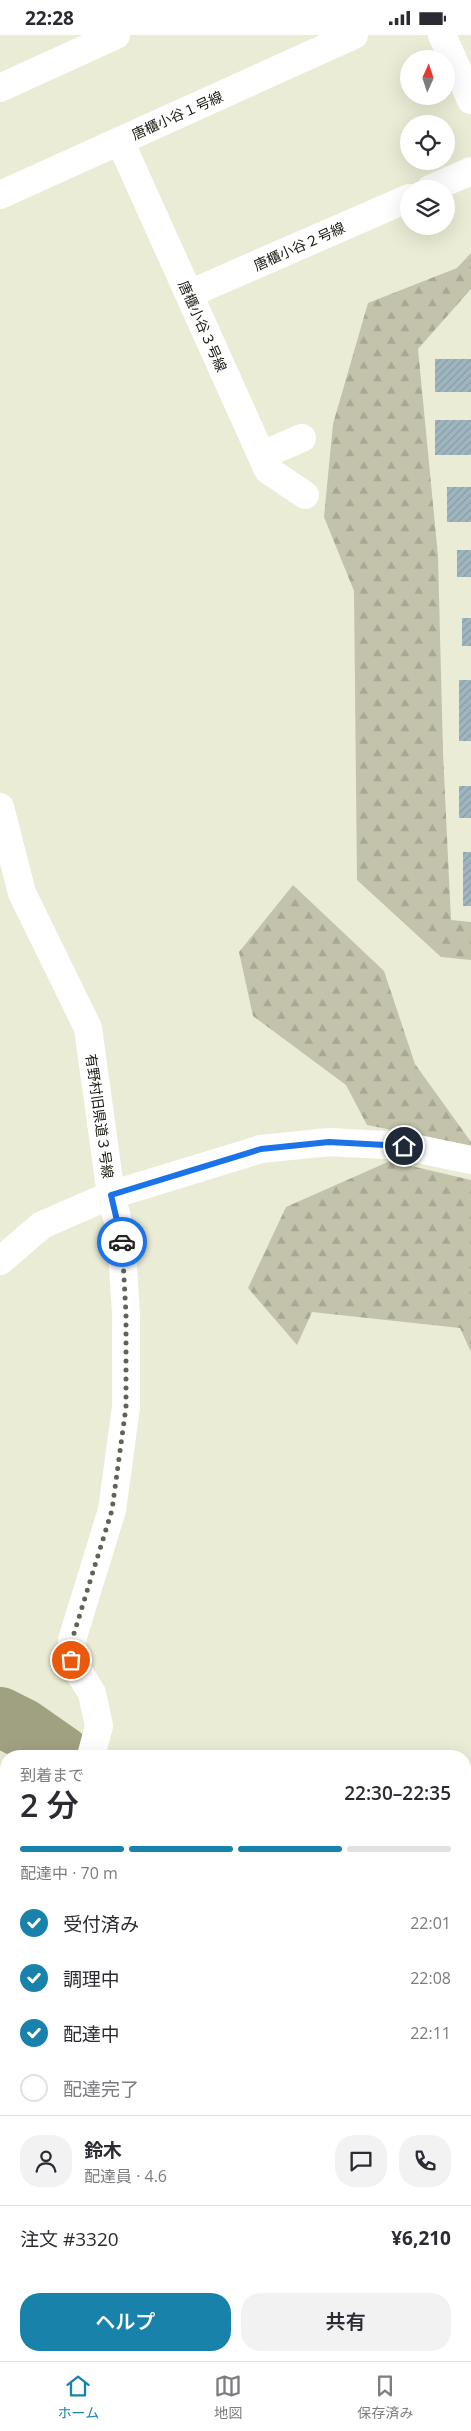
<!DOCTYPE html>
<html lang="ja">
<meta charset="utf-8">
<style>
body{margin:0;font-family:"Open Sans","Noto Sans JP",sans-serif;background:#f2f2f3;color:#2b2b33;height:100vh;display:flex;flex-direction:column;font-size:19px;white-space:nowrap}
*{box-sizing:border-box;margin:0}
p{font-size:16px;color:#7c7c81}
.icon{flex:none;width:28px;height:28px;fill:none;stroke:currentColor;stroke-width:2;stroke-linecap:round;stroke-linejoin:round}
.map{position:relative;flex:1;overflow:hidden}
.drawer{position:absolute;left:0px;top:1715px;width:471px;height:611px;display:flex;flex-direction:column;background:#fff;border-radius:20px 20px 0 0;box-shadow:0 5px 20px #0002}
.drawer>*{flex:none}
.needle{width:32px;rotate:3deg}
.tools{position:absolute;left:400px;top:15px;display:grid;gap:10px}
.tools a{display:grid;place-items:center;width:55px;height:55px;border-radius:50%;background:#fff;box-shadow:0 5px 20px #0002;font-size:25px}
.pin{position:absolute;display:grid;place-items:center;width:42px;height:42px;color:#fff;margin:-21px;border:2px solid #fff;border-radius:50%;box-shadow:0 1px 5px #0007}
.courier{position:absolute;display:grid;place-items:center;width:50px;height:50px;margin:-25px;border:4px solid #1a73e8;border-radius:50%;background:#fff;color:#222;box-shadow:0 1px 6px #0007}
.overview em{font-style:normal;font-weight:600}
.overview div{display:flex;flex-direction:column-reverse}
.overview{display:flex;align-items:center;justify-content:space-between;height:85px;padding:0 20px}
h1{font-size:32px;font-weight:600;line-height:38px}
.bar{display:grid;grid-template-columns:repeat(4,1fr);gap:8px 5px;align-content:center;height:60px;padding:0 20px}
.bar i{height:6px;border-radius:4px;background:#e1e1e2}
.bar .selected{background:#1882ab}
.bar p{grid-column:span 4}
.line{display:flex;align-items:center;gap:12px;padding:0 20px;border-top:1px solid #e1e1e2}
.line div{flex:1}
.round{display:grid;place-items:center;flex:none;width:52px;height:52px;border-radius:20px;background:#f2f2f3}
ol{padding:0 20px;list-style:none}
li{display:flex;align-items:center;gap:15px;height:55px}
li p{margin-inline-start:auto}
li .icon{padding:5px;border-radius:50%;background:#1882ab;color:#fff;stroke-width:4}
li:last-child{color:#7c7c81}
li i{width:28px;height:28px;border:2px solid #e1e1e2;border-radius:50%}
.button{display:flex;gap:10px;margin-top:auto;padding:10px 20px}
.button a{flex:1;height:58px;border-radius:20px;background:#1882ab;color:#fff;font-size:20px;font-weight:600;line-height:58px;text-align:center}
.button a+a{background:#f2f2f3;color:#2b2b33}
.status{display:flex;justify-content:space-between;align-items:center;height:35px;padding:0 25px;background:#fff;direction:ltr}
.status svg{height:14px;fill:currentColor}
.dock{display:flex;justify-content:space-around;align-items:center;height:70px;border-top:1px solid #e1e1e2;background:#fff;font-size:14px;color:#7c7c81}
.dock a{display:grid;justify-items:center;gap:2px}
.dock .selected{color:#1882ab}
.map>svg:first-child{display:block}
</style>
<div class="status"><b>22:28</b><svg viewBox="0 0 49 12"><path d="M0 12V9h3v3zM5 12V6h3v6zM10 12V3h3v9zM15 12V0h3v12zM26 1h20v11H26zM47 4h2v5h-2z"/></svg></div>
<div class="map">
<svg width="471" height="2326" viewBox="0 0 471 2326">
<defs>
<pattern id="forest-firs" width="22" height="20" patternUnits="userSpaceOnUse" patternTransform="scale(1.25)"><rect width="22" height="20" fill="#c3c3ac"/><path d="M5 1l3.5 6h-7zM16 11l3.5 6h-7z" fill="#a7a793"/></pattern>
<pattern id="building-hatch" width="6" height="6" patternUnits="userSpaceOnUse" patternTransform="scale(1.25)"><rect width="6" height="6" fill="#9fb6c1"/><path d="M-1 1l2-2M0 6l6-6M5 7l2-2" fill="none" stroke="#889ca5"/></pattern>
</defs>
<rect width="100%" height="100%" fill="#ebecd5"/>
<path fill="url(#forest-firs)" d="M471 218V254L418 314 438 521 443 718 451 885 471 887V925L441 922 357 845 354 556 324 482 333 389 368 268 457 233Z
M293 850 384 936 415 1029 471 1107V1111L367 1090 346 1050 253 981 239 917Z
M390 1126 471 1145V1317L460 1293 312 1277 297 1310 248 1253 286 1172Z"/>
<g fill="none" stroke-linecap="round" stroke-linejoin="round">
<path stroke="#a0a181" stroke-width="60" d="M0 1682 22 1693 62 1721
M465 1969 471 1973"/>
</g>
<path fill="url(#building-hatch)" d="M435 324H471V357H435Z
M435 385H471V420H435Z
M447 452H471V487H447Z
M457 515H471V542H457Z
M462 583H471V611H462Z
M459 645H471V706H459Z
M459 751H471V783H459Z
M463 817H471V871H463Z"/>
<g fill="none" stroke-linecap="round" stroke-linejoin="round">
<path stroke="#fff" stroke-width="28" d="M442 0 471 65
M0 53 116 0
M120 106 268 435 305 460
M430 154 471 136
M0 160 354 0
M189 259 409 163
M262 420 302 403
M0 772 22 858 88 993 111 1160 121 1199 126 1279V1372L112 1475 72 1605 71 1625 92 1658 99 1691 91 1721
M0 1226 42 1190 111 1160 261 1114 329 1107 404 1111 471 1125
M0 1773 6 1772
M0 2088 6 2089
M0 2164 6 2163
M465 2204 471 2198
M230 2326 231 2320
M366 2326 372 2320"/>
</g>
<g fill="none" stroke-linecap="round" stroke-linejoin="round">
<path stroke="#626255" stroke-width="5" stroke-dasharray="0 9" d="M71 1625 72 1605 112 1475 126 1372V1279L122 1207"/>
<path stroke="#1a73e8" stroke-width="6" d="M122 1207 111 1160 261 1114 329 1107 404 1111"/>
</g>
<g text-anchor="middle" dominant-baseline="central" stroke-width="5" stroke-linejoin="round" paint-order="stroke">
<g font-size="14" fill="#181810" stroke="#fff">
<text transform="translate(177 80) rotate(-24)">唐櫃小谷１号線</text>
<text transform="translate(299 211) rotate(-24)">唐櫃小谷２号線</text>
<text transform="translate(203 291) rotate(66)">唐櫃小谷３号線</text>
<text transform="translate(100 1081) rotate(82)">有野村旧県道３号線</text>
</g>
</g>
</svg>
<div class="tools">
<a><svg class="needle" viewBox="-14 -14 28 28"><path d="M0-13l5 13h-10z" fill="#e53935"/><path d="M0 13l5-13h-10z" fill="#7c7c81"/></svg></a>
<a><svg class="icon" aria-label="locate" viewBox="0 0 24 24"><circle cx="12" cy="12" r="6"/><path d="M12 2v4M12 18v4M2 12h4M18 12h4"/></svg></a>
<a><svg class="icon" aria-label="layers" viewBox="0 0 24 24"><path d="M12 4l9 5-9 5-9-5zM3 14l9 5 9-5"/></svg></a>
</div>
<div class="pin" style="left:71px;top:1625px;background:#ea580c"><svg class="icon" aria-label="bag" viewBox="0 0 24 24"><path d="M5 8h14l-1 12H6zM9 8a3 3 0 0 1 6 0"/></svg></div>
<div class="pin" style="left:404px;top:1111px;background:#1f2937"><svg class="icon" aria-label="home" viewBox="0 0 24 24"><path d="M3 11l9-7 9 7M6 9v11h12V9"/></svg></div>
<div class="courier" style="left:122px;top:1207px"><svg class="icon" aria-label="car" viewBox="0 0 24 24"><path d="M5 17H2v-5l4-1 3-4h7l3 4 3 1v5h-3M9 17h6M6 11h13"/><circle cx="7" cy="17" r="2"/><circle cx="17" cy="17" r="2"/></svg></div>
<section class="drawer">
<div class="overview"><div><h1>2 分</h1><p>到着まで</p></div><em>22:30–22:35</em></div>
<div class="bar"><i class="selected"></i><i class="selected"></i><i class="selected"></i><i></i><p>配達中 · 70 m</p></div>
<ol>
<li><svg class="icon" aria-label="check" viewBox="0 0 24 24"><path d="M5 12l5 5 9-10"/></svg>受付済み<p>22:01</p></li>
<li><svg class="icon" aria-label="check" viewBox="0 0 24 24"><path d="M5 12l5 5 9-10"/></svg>調理中<p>22:08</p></li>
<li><svg class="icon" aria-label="check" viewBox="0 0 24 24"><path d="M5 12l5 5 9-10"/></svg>配達中<p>22:11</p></li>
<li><i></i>配達完了</li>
</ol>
<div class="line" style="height:90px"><a class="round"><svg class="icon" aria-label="person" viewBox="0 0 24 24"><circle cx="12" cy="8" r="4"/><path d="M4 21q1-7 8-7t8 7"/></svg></a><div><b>鈴木</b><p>配達員 · 4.6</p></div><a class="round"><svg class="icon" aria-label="chat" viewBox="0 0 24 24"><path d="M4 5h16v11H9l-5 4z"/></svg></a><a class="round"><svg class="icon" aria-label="phone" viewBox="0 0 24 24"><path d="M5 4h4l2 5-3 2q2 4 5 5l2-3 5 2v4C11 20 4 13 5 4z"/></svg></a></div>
<div class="line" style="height:65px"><div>注文 #3320</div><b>¥6,210</b></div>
<div class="button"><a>ヘルプ</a><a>共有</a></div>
</section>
</div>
<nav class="dock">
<a class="selected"><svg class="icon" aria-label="home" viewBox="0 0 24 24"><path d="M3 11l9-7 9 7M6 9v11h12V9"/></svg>ホーム</a>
<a><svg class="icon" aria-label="map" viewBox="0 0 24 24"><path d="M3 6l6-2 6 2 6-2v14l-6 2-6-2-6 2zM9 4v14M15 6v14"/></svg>地図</a>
<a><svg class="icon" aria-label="saved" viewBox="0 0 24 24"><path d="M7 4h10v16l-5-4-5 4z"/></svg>保存済み</a>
</nav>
